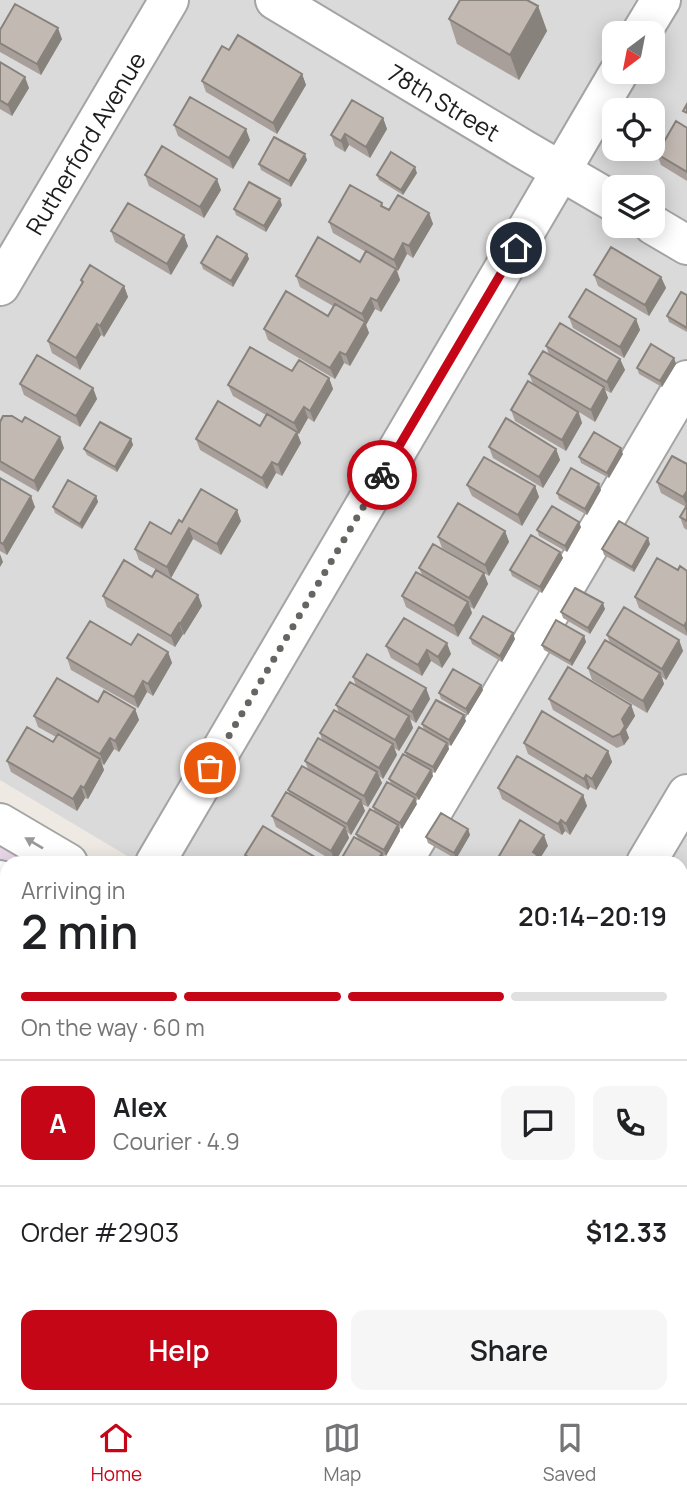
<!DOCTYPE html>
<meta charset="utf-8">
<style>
body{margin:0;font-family:Manrope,sans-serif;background:#f6f6f6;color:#202124;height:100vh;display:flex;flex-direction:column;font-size:26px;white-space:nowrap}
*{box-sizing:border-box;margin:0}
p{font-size:23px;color:#757577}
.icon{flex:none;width:38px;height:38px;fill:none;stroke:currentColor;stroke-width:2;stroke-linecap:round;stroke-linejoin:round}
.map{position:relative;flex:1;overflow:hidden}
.side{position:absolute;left:0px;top:856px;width:688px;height:548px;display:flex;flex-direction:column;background:#fff;border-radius:21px 21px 0 0;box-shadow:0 4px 18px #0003}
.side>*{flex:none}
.needle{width:46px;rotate:212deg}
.buttons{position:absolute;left:602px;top:21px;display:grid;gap:14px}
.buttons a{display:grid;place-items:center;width:63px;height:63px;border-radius:14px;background:#fff;box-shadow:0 4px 18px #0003;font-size:35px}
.pin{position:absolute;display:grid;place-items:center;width:60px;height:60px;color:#fff;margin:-30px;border:4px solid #fff;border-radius:50%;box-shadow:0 2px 7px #0007}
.courier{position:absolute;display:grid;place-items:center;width:70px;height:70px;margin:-35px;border:5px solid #c50617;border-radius:50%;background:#fff;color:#222;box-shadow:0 2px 9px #0007}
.overview em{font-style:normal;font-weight:600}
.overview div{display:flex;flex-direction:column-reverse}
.overview{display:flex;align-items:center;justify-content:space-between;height:119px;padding:0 21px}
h1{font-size:46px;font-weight:600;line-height:52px}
.bar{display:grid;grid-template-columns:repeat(4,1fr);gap:10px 7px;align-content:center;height:84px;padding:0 21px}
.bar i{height:9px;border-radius:5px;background:#e0e0e0}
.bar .on{background:#c50617}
.bar p{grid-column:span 4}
.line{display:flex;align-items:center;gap:18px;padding:0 21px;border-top:2px solid #e0e0e0}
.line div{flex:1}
.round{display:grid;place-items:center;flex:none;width:74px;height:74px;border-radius:14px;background:#f6f6f6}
.primary-button{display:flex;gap:14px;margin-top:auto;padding:14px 21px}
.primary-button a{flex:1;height:80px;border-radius:14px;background:#c50617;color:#fff;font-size:28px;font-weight:600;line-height:80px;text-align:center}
.primary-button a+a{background:#f6f6f6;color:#202124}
.menu{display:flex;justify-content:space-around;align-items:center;height:98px;border-top:2px solid #e0e0e0;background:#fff;font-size:19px;color:#757577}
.menu a{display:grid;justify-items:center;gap:4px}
.menu .on{color:#c50617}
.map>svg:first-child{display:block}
</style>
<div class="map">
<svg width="687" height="1403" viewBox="0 0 687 1403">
<rect width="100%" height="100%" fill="#eeeae3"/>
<path fill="#dbdada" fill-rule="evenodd" d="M0 0H687V1187L681 1183V863H139L0 780ZM614 33H653V72H614ZM614 110H653V149H614ZM614 187H653V226H614Z"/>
<path fill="#e7d6e5" d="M0 827 60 863H7V1396H681V1231L687 1235V1403H0Z"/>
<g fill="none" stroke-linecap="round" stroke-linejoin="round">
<defs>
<path id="minor" d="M275 0 523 149 614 202
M641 33 661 0
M653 225 687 245
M0 286 169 0
M0 823 68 863
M155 863 619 72
M402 863 687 380
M646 863 687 794
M0 880 7 884
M681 1213 687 1217
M681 1289 687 1293
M0 1342 7 1330
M108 1403 111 1396
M254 1403 258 1396
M374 1403 377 1396
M525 1403 529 1396"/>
</defs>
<use href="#minor" stroke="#a4a4a4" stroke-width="42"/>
<use href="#minor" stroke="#fff" stroke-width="38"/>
</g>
<path fill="#a89f9a" d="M538 6 547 31 519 80 457 44 449 19Z
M0 30 62 39 41 75 0 52Z
M0 62 29 88 12 116 0 109Z
M302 74 306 85 277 134 206 92 202 81Z
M383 118 387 129 370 158 349 145 345 152 335 146 331 135Z
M174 125 250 140 233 169 178 136Z
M687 128V181L661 165 657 154Z
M307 160 291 187 261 170 259 164Z
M417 173 403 195 379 180 377 175Z
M145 175 221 190 204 218 149 186Z
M382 203 383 207 389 210 429 213 433 224 413 258 407 254 398 271 397 270 400 280 381 312 375 309 366 325 369 333 350 366 344 363 335 379 268 340 264 329 328 316 333 306 300 287 296 276 360 262 366 252 333 233 329 222Z
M282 205 266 232 236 215 234 209Z
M111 231 188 246 171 275 115 242Z
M247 254 249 259 233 287 203 269 201 263Z
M594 275 661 277 666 288 649 316 598 286Z
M81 280 124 286 128 297 104 337 101 335 80 370 52 353 48 341 82 284Z
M687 295V332L669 322 667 316Z
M569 317 636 319 640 330 624 358 573 328Z
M546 346 620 359 625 370 611 393 605 390 608 398 595 422 579 412 582 423 566 451 515 421 511 410 533 384 529 374 549 355Z
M674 358 676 364 662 387 639 374 637 368Z
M292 371 329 378 333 389 314 422 308 418 299 434H297L301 443 282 476 276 473 267 489 200 450 196 439 260 426 266 415 233 396 228 385Z
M20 384 93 388 97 399 80 427 24 395Z
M0 422 64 448 38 492 0 470Z
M131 439 133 445 117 472 87 455 84 449Z
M489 447 556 449 560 460 543 488 493 458Z
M623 454 609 478 581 463 579 457Z
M687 464V530L684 528 680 517 686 507 661 493 657 482Z
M0 478 35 507 7 555 0 551Z
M467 485 535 486 539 497 522 526 472 496Z
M601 490 587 515 559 499 557 493Z
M96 496 98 502 82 529 55 513 53 507Z
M241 521 221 555 193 539 171 578 139 560 135 549 171 534 182 522Z
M581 527 567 552 539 536 537 530Z
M505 531 509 542 489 576 442 548 438 537Z
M650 544 634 572 604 555 602 549Z
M560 552 563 558 542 593 512 576 510 570Z
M419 568 484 573 488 584 474 609 470 607 472 613 458 637 406 607 402 596 422 575Z
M678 570 687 571V636L639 608 635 597Z
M152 577 198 595 202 606 184 635 183 634 175 647 107 607 103 596Z
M605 609 590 634 563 618 561 612Z
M404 618 451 654 442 668 431 661 422 676 391 658 386 646Z
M607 635 679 640 683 651 666 680 662 677 664 684 647 713 592 680 588 668 610 643Z
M584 636 586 642 572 666 544 650 542 645Z
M470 638 515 639 502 662 472 644Z
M168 652 172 663 153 696 147 692 138 708 71 670 67 658Z
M353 677 426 688 430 699 416 723 410 719 413 728 399 751 394 748 397 755 383 779 379 776 382 783 368 807 362 804 365 811 351 835 347 832 349 838 335 862 276 827 272 816 290 795 288 790 308 769 305 761 322 740 320 733 339 713 336 705 356 686Z
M481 685 483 690 468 715 441 699 439 693Z
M549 699 631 705 635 716 626 730 629 738 624 745 617 748 553 710Z
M98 702 135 709 139 720 119 752 114 749 104 765 102 764 104 770 88 799 85 798 77 811 11 772 7 761 53 742 56 737 38 727 34 716Z
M466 721 451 746 447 743 449 749 435 773 431 771 433 776 419 800 391 784 389 779 407 756 405 752 424 730 422 724Z
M524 743 608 751 612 762 596 790 590 787 588 790 528 754Z
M498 788 583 795 587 806 570 835 565 831 562 835 502 799Z
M417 804 402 829 398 826 400 831 386 856 382 853 384 859 381 863H340V861L358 839 356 834 375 812 373 807Z
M468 829 470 835 456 859 428 843 426 837Z
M245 855 320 863H248Z
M687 949V992L681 989V960Z
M681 1137 687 1140V1178L681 1175Z"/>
<path fill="#88827d" d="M538 6 547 31 519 80 510 55Z
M58 28 62 39 41 75 37 64Z
M302 74 306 85 277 134 273 123Z
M25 77 29 88 12 116 8 105Z
M383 118 387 129 370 158 366 147Z
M246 129 250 140 233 169 229 158Z
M345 134 349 145 345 152 341 141Z
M305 154 307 160 291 187 289 181Z
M415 167 417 173 403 195 401 190Z
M217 179 221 190 204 218 200 207Z
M280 199 282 205 266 232 264 226Z
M429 213 433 224 413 258 409 246Z
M184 235 188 246 171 275 167 264Z
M403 243 407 254 398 271 394 260Z
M247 254 249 259 233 287 231 281Z
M396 269 400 280 381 312 377 301Z
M661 277 666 288 649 316 645 305Z
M124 286 128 297 104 337 100 326Z
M371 298 375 309 366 325 369 333 350 366 346 355 365 322 362 314Z
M636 319 640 330 624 358 620 347Z
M97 324 101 335 80 370 76 358Z
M340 352 344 363 335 379 330 368Z
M674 358 676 364 662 387 660 381Z
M620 359 625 370 611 393 607 382Z
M329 378 333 389 314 422 310 411Z
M604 387 608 398 595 422 591 410Z
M93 388 97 399 80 427 76 416Z
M304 407 308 418 299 434 294 423Z
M578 412 582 423 566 451 562 440Z
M297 432 301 443 282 476 278 465Z
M60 437 64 448 38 492 34 481Z
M131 439 133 445 117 472 115 467Z
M621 448 623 454 609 478 607 473Z
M556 449 560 460 543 488 539 477Z
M272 462 276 473 267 489 262 478Z
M599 484 601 490 587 515 585 509Z
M535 486 539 497 522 526 518 515Z
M687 491V507L683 497Z
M31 496 35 507 7 555 3 544Z
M96 496 98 502 82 529 80 524Z
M237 510 241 521 221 555 217 544Z
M579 522 581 527 567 552 565 546Z
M189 528 193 539 171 578 167 567Z
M505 531 509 542 489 576 485 565Z
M648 538 650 544 634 572 632 567Z
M560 552 563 558 542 593 540 587Z
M0 554 3 562 0 567Z
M484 573 488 584 474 609 469 598Z
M198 595 202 606 184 635 180 624Z
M468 602 472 613 458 637 454 626Z
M603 603 605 609 590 634 588 628Z
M687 621V634L684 626Z
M179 623 183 634 175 647 171 636Z
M513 633 515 639 502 662 500 656Z
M584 636 586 642 572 666 570 661Z
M679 640 683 651 666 680 662 669Z
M447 643 451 654 442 668 438 657Z
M427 650 431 661 422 676 418 665Z
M168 652 172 663 153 696 148 684Z
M660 673 664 684 647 713 643 701Z
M143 681 147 692 138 708 134 697Z
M481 685 483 690 468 715 466 709Z
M426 688 430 699 416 723 412 712Z
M631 705 635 716 626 730 629 738 624 745 620 734 622 719Z
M135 709 139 720 119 752 115 741Z
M464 715 466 721 451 746 449 740Z
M409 716 413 728 399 751 395 740Z
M110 738 114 749 104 765 100 754Z
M447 743 449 749 435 773 433 767Z
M393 744 397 755 383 779 379 768Z
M608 751 612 762 596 790 592 779Z
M100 759 104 770 88 799 84 788Z
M431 770 433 776 419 800 416 795Z
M377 772 382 783 368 807 364 796Z
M586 775 590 787 588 790 584 779Z
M81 786 85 798 77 811 73 799Z
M583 795 587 806 570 835 566 824Z
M415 798 417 804 402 829 400 823Z
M361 800 365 811 351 835 347 824Z
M561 820 565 831 562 835 558 824Z
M398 825 400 831 386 856 384 850Z
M345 827 349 838 335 862 331 851Z
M468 829 470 835 456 859 454 853Z
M544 835 548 846 539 860 540 863H533V852Z
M382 853 384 859 381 863H376Z
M7 1093V1118L0 1130V1105Z"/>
<path fill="#c3b9b3" stroke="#88827d" stroke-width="2" d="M460 0H527L538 6 510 55 449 19Z
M15 4 58 28 37 64 0 43V30Z
M238 35 302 74 273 123 202 81 222 46 229 50Z
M0 62 25 77 8 105 0 100Z
M190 97 246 129 229 158 174 125Z
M352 100 383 118 366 147 345 134 341 141 331 135Z
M687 104V113L683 111Z
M676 121 687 128V172L657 154Z
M274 137 305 154 289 181 259 164Z
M162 146 217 179 200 207 145 175Z
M391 152 415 167 401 190 377 175Z
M249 182 280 199 264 226 234 209Z
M350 185 382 203 381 206 389 210 398 195 429 213 409 246 403 243 394 260 329 222Z
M128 203 184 235 167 264 111 231Z
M217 236 247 254 231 281 201 263Z
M318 237 360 262 366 251 396 269 377 301 371 298 362 314 296 276Z
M611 247 661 277 645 305 594 275Z
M90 265 124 286 100 326 97 324 76 358 48 341 83 282 81 280Z
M586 289 636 319 620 347 569 317Z
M286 291 328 316 335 304 365 322 346 355 340 352 330 368 264 329Z
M681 292 687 295V328L667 316Z
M560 323 620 359 607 382 546 346Z
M651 344 674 358 660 381 637 368Z
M250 347 292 371 299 360 329 378 310 411 304 407 294 423 228 385Z
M543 351 604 387 591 410 529 374Z
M37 355 93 388 76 416 20 384Z
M528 381 578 412 562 440 511 410Z
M218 401 260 426 267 414 297 432 278 465 272 462 262 478 196 439Z
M3 416H12L22 422 25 417 60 437 34 481 0 461V422Z
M506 418 556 449 539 477 489 447Z
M100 422 131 439 115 467 84 449Z
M594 432 621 448 607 473 579 457Z
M672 456 687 464V491L683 497 657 482Z
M484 457 535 486 518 515 467 485Z
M571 468 599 484 585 509 557 493Z
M0 478 31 496 3 544 0 542Z
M68 480 96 496 80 524 53 507Z
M201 489 237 510 217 544 189 528 167 567 135 549 150 522 171 534 179 520 182 522Z
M458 503 505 531 485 565 438 537Z
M687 505V521L680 517Z
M552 506 579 522 565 546 537 530Z
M619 521 648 538 632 567 602 549Z
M531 535 560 552 540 587 510 570Z
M433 544 484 573 469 598 419 568Z
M657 558 678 570 680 566 687 571V621L684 626 635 597Z
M124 560 152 577 156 570 198 595 180 624 179 623 171 636 103 596Z
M416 572 468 602 454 626 402 596Z
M575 588 603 603 588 628 561 612Z
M624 607 679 640 662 669 607 635Z
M483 616 513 633 500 656 470 638Z
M404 618 447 643 438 657 427 650 418 665 386 646Z
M556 620 584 636 570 661 542 645Z
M90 621 131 645 138 634 168 652 148 684 143 681 134 697 67 658Z
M605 640 660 673 643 701 588 668Z
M367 654 426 688 412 712 353 677Z
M568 667 631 705 622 719 625 726 620 734 613 737 549 699Z
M453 669 481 685 466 709 439 693Z
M57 678 98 702 104 691 135 709 115 741 110 738 100 754 34 716Z
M350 682 409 716 395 740 336 705Z
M436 700 464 715 449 740 422 724Z
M334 710 393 744 379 768 320 733Z
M542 711 608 751 592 779 586 775 584 779 524 743Z
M27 727 53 742 58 734 100 759 84 788 81 786 73 799 7 761Z
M419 727 447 743 433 767 405 752Z
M318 738 377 772 364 796 305 761Z
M403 754 431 770 416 795 389 779Z
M517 756 583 795 566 824 561 820 558 824 498 788Z
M302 766 361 800 347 824 288 790Z
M387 782 415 798 400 823 373 807Z
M286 792 345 827 331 851 272 816Z
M370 809 398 825 384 850 356 834Z
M441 813 468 829 454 853 426 837Z
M520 820 544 835 533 852 537 855 533 863H495Z
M263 826 318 859 316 863H258L245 855Z
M354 837 382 853 376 863H342L340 861Z
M687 949V983L681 980V960Z
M0 989 7 993V1093L0 1105Z
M681 1137 687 1140V1171L686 1173 681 1170Z"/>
<defs><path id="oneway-solid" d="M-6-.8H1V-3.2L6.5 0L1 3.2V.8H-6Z" transform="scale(1.75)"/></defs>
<use fill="#999" href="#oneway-solid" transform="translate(34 843) rotate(-149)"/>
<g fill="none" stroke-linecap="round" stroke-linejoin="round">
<path stroke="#666562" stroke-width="7" stroke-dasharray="0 12.6" d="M210 768 382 475"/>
<path stroke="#c50617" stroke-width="9" d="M382 475 516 248"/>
</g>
<g text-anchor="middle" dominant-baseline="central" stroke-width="7" stroke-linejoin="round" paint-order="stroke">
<g font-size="24" fill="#1d1d1d" stroke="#fff">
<text transform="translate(444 102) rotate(31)">78th Street</text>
<text transform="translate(85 143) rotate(-59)">Rutherford Avenue</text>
</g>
</g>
</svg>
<div class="buttons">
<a><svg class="needle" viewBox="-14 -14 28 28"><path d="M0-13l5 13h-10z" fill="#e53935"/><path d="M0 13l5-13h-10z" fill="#757577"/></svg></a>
<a><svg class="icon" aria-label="locate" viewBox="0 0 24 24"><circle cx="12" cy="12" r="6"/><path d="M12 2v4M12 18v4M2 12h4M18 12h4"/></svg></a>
<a><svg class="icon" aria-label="layers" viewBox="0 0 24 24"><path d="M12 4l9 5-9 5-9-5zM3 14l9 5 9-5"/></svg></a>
</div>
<div class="pin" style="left:210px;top:768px;background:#ea580c"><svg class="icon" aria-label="bag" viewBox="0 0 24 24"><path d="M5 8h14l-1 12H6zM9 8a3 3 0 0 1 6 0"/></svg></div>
<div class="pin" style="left:516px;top:248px;background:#1f2937"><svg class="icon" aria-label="home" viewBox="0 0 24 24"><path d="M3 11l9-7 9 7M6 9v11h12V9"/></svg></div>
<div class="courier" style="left:382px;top:475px"><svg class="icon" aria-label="bike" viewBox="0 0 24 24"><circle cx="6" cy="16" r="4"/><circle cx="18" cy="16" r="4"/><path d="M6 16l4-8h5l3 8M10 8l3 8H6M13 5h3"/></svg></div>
<section class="side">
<div class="overview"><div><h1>2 min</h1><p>Arriving in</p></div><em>20:14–20:19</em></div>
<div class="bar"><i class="on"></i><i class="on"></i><i class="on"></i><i></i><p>On the way · 60 m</p></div>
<div class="line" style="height:126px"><b class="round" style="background:#c50617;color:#fff">A</b><div><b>Alex</b><p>Courier · 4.9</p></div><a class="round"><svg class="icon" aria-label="chat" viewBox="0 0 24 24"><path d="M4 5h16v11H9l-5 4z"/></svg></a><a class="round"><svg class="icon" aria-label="phone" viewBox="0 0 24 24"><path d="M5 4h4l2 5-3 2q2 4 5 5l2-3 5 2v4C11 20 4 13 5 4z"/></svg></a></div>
<div class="line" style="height:91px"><div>Order #2903</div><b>$12.33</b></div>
<div class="primary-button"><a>Help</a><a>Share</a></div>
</section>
</div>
<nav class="menu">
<a class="on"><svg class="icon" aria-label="home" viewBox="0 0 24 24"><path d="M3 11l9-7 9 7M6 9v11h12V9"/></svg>Home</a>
<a><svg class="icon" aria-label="map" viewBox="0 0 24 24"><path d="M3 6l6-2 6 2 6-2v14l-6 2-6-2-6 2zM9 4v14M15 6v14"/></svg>Map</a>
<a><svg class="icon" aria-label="saved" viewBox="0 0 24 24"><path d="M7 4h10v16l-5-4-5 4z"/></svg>Saved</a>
</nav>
